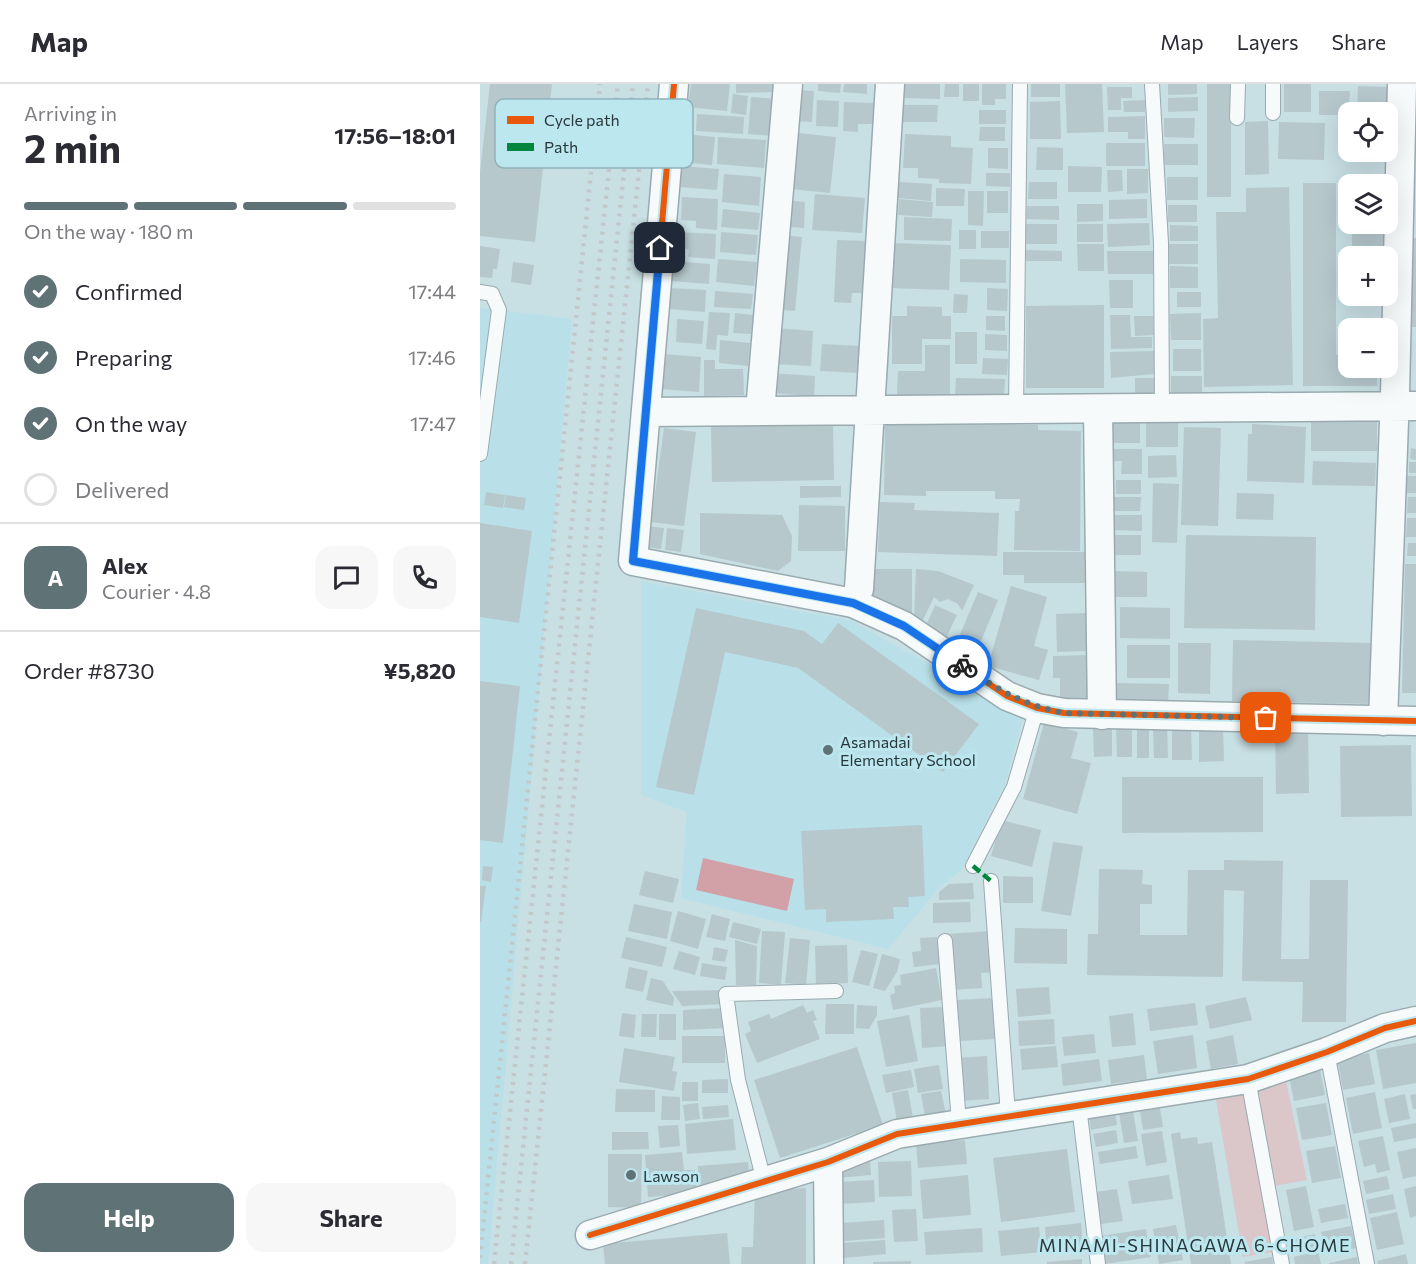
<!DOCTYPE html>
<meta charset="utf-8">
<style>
body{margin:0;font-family:Commissioner,sans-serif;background:#f7f7f7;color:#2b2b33;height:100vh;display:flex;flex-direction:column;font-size:22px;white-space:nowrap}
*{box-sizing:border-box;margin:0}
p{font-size:20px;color:#7c7c81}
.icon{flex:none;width:33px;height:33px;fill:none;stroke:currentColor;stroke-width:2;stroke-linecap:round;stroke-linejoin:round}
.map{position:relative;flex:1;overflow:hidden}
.details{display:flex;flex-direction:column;background:#fff;width:480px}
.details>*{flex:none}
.controls{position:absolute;left:858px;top:18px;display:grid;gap:12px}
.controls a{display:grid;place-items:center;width:60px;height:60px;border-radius:12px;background:#fff;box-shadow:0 6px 24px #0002;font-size:30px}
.pin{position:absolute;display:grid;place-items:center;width:51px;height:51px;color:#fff;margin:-26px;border-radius:12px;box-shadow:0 3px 9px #0006}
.courier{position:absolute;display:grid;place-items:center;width:60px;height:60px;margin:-30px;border:4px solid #1a73e8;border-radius:50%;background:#fff;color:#222;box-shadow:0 2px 8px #0007}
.head em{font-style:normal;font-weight:700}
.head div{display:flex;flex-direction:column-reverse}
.head{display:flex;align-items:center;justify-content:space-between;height:102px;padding:0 24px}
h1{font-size:39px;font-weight:700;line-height:45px}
.bar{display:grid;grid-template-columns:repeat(4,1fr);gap:9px 6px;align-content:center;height:72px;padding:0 24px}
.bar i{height:8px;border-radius:4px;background:#e1e1e2}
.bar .active{background:#5f7276}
.bar p{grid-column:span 4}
.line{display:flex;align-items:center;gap:15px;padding:0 24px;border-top:2px solid #e1e1e2}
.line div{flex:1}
.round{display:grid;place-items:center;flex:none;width:63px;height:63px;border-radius:18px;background:#f7f7f7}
ol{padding:0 24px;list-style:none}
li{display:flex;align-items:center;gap:18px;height:66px}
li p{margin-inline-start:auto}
li .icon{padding:6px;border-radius:50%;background:#5f7276;color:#fff;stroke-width:4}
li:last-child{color:#7c7c81}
li i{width:33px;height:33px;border:3px solid #e1e1e2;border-radius:50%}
.button{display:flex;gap:12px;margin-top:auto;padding:12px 24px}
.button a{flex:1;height:69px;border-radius:18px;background:#5f7276;color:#fff;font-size:24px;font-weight:700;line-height:69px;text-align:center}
.button a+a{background:#f7f7f7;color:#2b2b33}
header{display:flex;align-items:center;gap:36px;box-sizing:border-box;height:84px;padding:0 30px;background:#fff;border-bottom:2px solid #e1e1e2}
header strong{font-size:28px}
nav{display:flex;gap:33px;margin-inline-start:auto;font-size:21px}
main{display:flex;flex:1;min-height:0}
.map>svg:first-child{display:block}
</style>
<header>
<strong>Map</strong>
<nav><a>Map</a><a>Layers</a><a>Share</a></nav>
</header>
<main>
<section class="details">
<div class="head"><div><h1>2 min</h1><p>Arriving in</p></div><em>17:56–18:01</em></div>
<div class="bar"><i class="active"></i><i class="active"></i><i class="active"></i><i></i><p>On the way · 180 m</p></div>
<ol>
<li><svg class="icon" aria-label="check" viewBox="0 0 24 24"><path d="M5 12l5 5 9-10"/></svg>Confirmed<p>17:44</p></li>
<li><svg class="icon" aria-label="check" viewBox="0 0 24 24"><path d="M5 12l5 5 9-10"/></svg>Preparing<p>17:46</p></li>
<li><svg class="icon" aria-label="check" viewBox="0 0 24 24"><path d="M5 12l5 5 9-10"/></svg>On the way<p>17:47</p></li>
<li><i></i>Delivered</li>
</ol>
<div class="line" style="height:108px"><b class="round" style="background:#5f7276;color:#fff">A</b><div><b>Alex</b><p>Courier · 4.8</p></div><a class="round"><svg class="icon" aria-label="chat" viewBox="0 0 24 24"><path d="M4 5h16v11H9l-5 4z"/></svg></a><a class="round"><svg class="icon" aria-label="phone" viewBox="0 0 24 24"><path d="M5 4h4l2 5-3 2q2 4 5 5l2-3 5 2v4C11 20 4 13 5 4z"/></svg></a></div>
<div class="line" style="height:78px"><div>Order #8730</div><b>¥5,820</b></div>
<div class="button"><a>Help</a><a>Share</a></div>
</section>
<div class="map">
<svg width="936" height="1180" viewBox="0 0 936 1180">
<rect width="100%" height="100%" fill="#c8dfe4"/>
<path fill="#b9e0e8" d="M0 224 92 235 8 1180H0Z
M161 497 372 537 543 633 525 700 482 785 458 805 408 865 201 814 207 728 161 711Z"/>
<path fill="#dbc6ca" d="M805 993 827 1096 783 1104 794 1168 763 1173 735 1010Z"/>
<path fill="#d2a1a7" d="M223 774 314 795 307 827 216 806Z"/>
<path fill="#b6c8cc" d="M10 0H72L55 158 0 152V88Z
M211 0H250L247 27 208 23Z
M256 0H295V8L256 9Z
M338 0H361L360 9 338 7Z
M364 0H387V10L363 8Z
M425 0H460V15L424 14Z
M465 0H479V13H464Z
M483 0H499V17H483Z
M502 0H526V15H515V21H502Z
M551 0H580V13H551Z
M585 0H622L624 48 587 49Z
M688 0H717V10L688 11Z
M727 0H751V113H727Z
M804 0H831V28H804Z
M878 2 908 3 907 28H877Z
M627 3H652V14H641V26H628Z
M316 6 334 7 332 38 314 37Z
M839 7H870L868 31H839Z
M253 10 268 12 266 31 251 29Z
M271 13 297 15 294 52 268 50Z
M718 13V27L688 28V14Z
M337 16 359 17 358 43 336 42Z
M665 16V28H644L643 17Z
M580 17 581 55H550V18Z
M364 18 395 19 394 40H378V48L363 47Z
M419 21H458L457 38H419Z
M499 26H526V40H499Z
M217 30 264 33 263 50 216 47Z
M665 32V55H648V48H628V33Z
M684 34H715L714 54 684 53Z
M788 37 789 90 765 91V38Z
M858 37H868V61L858 60Z
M799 38 845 39 844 76 798 75Z
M500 43H525V57H499Z
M318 49 356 53 350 109 311 105Z
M204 50 235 53 232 81 201 78Z
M425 50 471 52V63L493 64 491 100 459 99V95L438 94V84H423Z
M238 53 286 56 284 84 237 80Z
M626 59H665V82H626Z
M684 60H718V81H684Z
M557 63 583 64V86H556Z
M508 64H528V85L508 84Z
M201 82 239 85 237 106 199 103Z
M588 82 622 83 621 108H588Z
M647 85H668V109L647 110Z
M627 86H642L643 107 628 108Z
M506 89H530V103L506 102Z
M244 90 281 93 279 122 242 118Z
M687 93H718V116H687Z
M869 96 905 97V100H869Z
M419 98 452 100 451 117 418 114Z
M549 98H577V115H548Z
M823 99H856V271H868V284H897V302H823Z
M809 103 813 301 724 303 723 235 738 234 736 128H766V104Z
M456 104 485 105 484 122H456Z
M488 107H504L503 142 488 141Z
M507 107H528V129H507Z
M335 110 385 114 382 149 332 146Z
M202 113 238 115 237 146 216 144V137L201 136Z
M419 115 453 118 452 133 418 131Z
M667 115V134L629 135V116Z
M312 117 325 118 324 144 311 143Z
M597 120H623V137L597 138Z
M688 121H717V138H688Z
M547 122H579V136L546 135Z
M243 125 280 129 278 146 241 143Z
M424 133 472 135 471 157 424 156Z
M669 139 670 161 628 163 627 140Z
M545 140H577V160H545Z
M597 140H623V158H597Z
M872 140H903V172H872Z
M690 141 718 142V157H690Z
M479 146H496V165H479Z
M501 147H529V164H501Z
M198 148 236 150 235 175 208 173 209 165 197 164Z
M241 148 278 151 276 171 240 168Z
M301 151 322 153 315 227 294 225Z
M930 154H936V243H931Z
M357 156 385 157 383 209H372L371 219 354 218Z
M411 159 471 161 469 206 410 204Z
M597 160H624V187H598Z
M689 160H718V180H689Z
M0 162 20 165 17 185H13L12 194 0 193Z
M543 166 582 167V177H543Z
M627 167H673V190H628Z
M238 175 277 178 274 202 236 198Z
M480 175 526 176V199L480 198Z
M193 177 230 180 229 200 191 197Z
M33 178 54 181 51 201 31 198Z
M690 182 718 183V204H690Z
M629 196H653V224H630Z
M190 204 226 206 225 228 189 225Z
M507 204 528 205 527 227 507 226Z
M235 207 273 210 271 225 234 223Z
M697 208H721V223H697Z
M474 210 488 211 487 229H473Z
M871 212H902V219H871Z
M624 221V304H546V222Z
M427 222 462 223V232H471V255H442V280H412V232H427Z
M229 228 250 229 248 252 237 251 236 266 226 265Z
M255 229 273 231 271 250 253 249Z
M721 229V256H691L690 230Z
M630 231H650L651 253H672V264L631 265Z
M506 232H525V247L506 246Z
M654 232H673L674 251 655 252Z
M197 235 224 237 222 260 196 258Z
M870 239H901V244H870Z
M295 244 333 247 331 282 293 280Z
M475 248H497V280H475Z
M505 250 527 251V267L505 266Z
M240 256 270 259 268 282 239 279Z
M342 260 380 262 379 289 340 287Z
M445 261H470V311H417L418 287H445Z
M693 265H721V287H693Z
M674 267V290L631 294 630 268Z
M183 270 221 273 219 308 180 305Z
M503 274 528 275 527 291 502 290Z
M224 276H235V285H263L264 311 224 312Z
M290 289 335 292 334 312 288 309Z
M691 292H722V316H691Z
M476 294 525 295 524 312 475 311Z
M655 294H675V312H655Z
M831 335H897V367H831Z
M666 336H698V363H666Z
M353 339 354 396 232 398 231 342Z
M405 339 558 341V346L601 347 600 467 534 466 535 427H539L540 415H515V407H446V412L404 411Z
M631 339H660V359H631Z
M772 340 826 343 824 399 767 397 768 350H772Z
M704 343 741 344 738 442 701 441Z
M184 344 216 348 204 442 171 438Z
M931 364 936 365V376L930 375Z
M630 365H662V390H641L642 377H630Z
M696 371 697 393 668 394V372Z
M833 377 896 379 895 402 832 401Z
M929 378H936V389H929Z
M922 392H936V409H922Z
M636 396H661V410H636Z
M673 399 699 400 697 459 672 458Z
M320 402H361V413L320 414Z
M6 408 25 411 23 424 4 421Z
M757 409 794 410 793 436 756 435Z
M26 411 46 414 44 426 24 423Z
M633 413H661L660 427H633Z
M928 413H936V429H927Z
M400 418 435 419 434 426 519 429 517 472 398 468Z
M319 421 365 422V467H318Z
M220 429 302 431 312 452 311 477 298 487 220 470Z
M630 431H662V447L630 446Z
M927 434H936V453H926Z
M0 439 52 447 39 539 0 533Z
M168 442 184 444 181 465 165 463Z
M187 444 204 446 201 468 185 466Z
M630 451H661V471H630Z
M706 451 836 453 835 546 704 544Z
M928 459H936V472H927Z
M523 468H605V499H544V491H523Z
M925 480H936V609H922Z
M392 485H432V535L390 515Z
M436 485 458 487 494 501 482 527 478 520 468 515 460 518 454 513 443 536 434 535Z
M633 487 667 488V513H633Z
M531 502 567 513 554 562 568 566 559 596 508 582Z
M498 508 518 516 496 569 476 560Z
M455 521 477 531 467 552 446 542Z
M640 523 690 524V555L640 554Z
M216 524 324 547 342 560 358 539 499 640 463 688 318 584 245 568 214 711 176 703Z
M606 529 607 567 577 568 576 530Z
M753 556 891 559 890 620 752 617Z
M698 559H731L730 610 698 609Z
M647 561H690V594H647Z
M607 571V618H580V594H573V572Z
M0 597 40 602 23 759 0 756Z
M633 599 689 600 688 619 633 618Z
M564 639 598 648 591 674 611 679 597 730 543 715Z
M613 643H632V672L614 673Z
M636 643H652V673H637Z
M657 643H669V674H657Z
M687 643 688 674H674L673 644Z
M692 645H711L712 676H692Z
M795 645H828L829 709 796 710Z
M719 646H743L744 677 719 678Z
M931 661 932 732 861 733 860 662Z
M642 693H783V748L642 749Z
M521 736 561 746 552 783 511 772Z
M442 741 445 812 428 813 429 823H413L414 835 346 838V825L325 826 321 747Z
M573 758 603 762 591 832 561 827Z
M744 776 803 777 801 875H829L830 796H868L866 938H822L823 898 762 897 764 807 744 806 743 893 607 891 608 850H618L619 785 663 786 662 800 672 801V820H660V851H707L708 786H744Z
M3 782 13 783 11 798 2 796Z
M165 787 199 795 193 819 159 811Z
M523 792 553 793V819H523Z
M493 799 494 815 459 816V808L469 800Z
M0 802H6L1 838H0Z
M490 818 491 838 453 839V819Z
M154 820 192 828 187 855 148 847Z
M198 827 226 835 218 865 190 857Z
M232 830 250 835 245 857 226 853Z
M253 838 281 845 277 860 249 853Z
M535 844 587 845V880L534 879Z
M282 847 305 848 301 901 279 899Z
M511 847 514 888 501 889 502 904 472 906 468 850Z
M146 853 187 863 182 883 141 874Z
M457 853 460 880 434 883 432 868 441 867 440 854Z
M310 854 330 856 326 901 305 899Z
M255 856 277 862 276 901H256Z
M367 861 368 899 336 900 335 862Z
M234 863 248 866 245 878 232 876Z
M381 866 398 870 389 902 372 898Z
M199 867 220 873 215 891 193 885Z
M402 870 420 875 417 888 405 907 393 904Z
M222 879 247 883 245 896 220 892Z
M149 883 168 887 163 908 145 904Z
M456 884 462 916 413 926 410 911 415 909 414 902 421 901 420 891Z
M171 894 183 897 194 914 193 922 166 916Z
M569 903 571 930 538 933 536 905Z
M244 906 245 920 202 922 192 907Z
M766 913 772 936 730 945 725 922Z
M514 914 517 955 478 957 476 916Z
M715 919 718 941 670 947 667 925Z
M346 920H374V950H345Z
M323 921 327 929 333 926 337 936 333 937 340 955 277 979 265 950 271 947 268 938 289 930 291 935Z
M377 921 397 922V931L389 945 376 944Z
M467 923 469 962 442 964 440 924Z
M246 924 247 944 203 946V926Z
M142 929 156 931 154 954 139 952Z
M653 929 656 961 632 963 629 932Z
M162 930H177L176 953H161Z
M179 930H196V956H179Z
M429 931 438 977 406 983 397 937Z
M574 935 575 960 539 962 538 937Z
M614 950 616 969 584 972 582 953Z
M713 951 717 984 678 990 673 957Z
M753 951 758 980 731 985 726 957Z
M202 952H245V979H202Z
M936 959V999L903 1005 896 966Z
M576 962 578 983 542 986 540 965Z
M377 963 403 1041 300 1074 274 996Z
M144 964 195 973 192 987 197 988 194 1007 139 998Z
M889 969 895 1000 863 1006 857 975Z
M664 971 667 995 631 1000 628 976Z
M507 972 509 1015 479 1017 477 974Z
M619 975 622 997 583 1002 581 980Z
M459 981 463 1005 438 1009 434 985Z
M431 986 434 1003 406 1009 402 991Z
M840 986 845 1011 814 1017 809 992Z
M248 995V1009H222V996Z
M202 998H218V1017H202Z
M136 1005 175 1006V1028H135Z
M428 1006 434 1040 418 1043 412 1009Z
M461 1007 467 1035 446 1038 441 1010Z
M895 1008 902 1044 873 1050 866 1014Z
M925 1010 930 1035 909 1039 904 1015Z
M936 1010V1025H933L930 1011Z
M182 1012 200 1013V1036H181Z
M218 1019 220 1035 205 1037 203 1021Z
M846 1019 852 1051 822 1056 816 1024Z
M248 1021 249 1033 223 1035 222 1023Z
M680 1024 683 1043 663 1046 660 1027Z
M653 1027 658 1057 644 1059 639 1029Z
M635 1028 637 1041 611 1046 609 1032Z
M253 1035 256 1066 207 1070 205 1040Z
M936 1039V1054L914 1058 911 1044Z
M198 1041 200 1062 180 1064 178 1042Z
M636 1046 638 1059 616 1063 613 1050Z
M682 1047 687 1078 666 1082 661 1050Z
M132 1048H168L169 1065 132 1066Z
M700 1048 701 1055 717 1053 718 1060 732 1058 751 1180H711L691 1050Z
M903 1052 910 1086 897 1089 895 1080 884 1083 878 1057Z
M485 1056 487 1080 438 1084 436 1060Z
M656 1062 658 1074 620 1080 618 1068Z
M855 1062 861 1094 832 1099 826 1067Z
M936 1064V1092L923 1095 917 1068Z
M587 1065 595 1128 521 1138 513 1074Z
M202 1068 204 1086H215L217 1109 168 1113 165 1071Z
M128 1070H162L161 1124 128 1123Z
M390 1076 391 1091 358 1094 357 1085Z
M431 1077 432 1112 399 1113 398 1078Z
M268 1078 269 1095 219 1106 218 1082Z
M488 1091 491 1131 443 1135 440 1096Z
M689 1091 693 1115 652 1120 648 1097Z
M907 1092 910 1105 886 1110 883 1097Z
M394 1096 395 1118 359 1120 358 1098Z
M826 1102 834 1143 814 1147 806 1106Z
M936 1102V1132L930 1134 924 1105Z
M326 1104V1180H261L262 1163H273L275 1107Z
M637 1105 643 1137 621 1140 615 1108Z
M913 1110 916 1125 889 1130 886 1116Z
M865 1120 868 1134 841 1139 838 1125Z
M436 1125 438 1157 414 1158 412 1126Z
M917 1128 924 1160 897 1166 890 1134Z
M404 1136 405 1154 363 1157 362 1139Z
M601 1139 603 1167 567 1170 565 1143Z
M696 1141 703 1176 679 1180 673 1145Z
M871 1142 876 1164 846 1170 841 1148Z
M559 1143 562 1168 521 1172 518 1147Z
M502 1144 503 1168 446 1171 444 1148Z
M666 1145 671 1173 625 1180 621 1152Z
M247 1149 250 1180H125L123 1160Z
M835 1150 838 1164 812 1169 809 1156Z
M405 1156 406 1170 364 1174 363 1159Z
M838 1167 841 1180H815L814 1173Z
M926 1170 928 1180H898L897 1177Z
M792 1173 793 1180H765L764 1178Z
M877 1173 878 1180H849V1179Z
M602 1175V1180H567V1178Z
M431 1177V1180H393V1178Z"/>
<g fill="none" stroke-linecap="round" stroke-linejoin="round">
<defs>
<path id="lane" d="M672 0 681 159 682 325
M793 0V29
M757 34 758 0
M0 208 12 210 19 226 0 370
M536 326 540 0
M493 782 534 703 557 624
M511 797 528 1031
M465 857 479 1039
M847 968 887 1180
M768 995 802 1180
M599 1022 618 1180
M284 1097 258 996 246 910 356 907"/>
<path id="street" d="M194 0 153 477 373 519 424 542 527 612 557 624 584 629 936 637
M618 325 622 631
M280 327 308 0
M166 328 936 322
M373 519 379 505 410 0
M903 637 915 310 922 0
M348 1078 349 1180
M110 1151 348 1078 417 1050 768 995 847 968 905 944 936 937"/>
</defs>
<use href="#lane" stroke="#99abaf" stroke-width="16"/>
<use href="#street" stroke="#99abaf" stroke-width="31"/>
<use href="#lane" stroke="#f7fafb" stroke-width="14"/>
<use href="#street" stroke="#f7fafb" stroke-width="28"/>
<path stroke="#c1c8c9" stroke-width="4.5" stroke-dasharray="3 6" stroke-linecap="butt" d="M0 1174 120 0
M14 1180 138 0
M31 1180 153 0
M45 1180 168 0"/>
<path stroke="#00873e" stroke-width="4.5" stroke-dasharray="9 4.5" stroke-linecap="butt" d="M493 782 511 797"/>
<defs>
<path id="cycleway" d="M194 0 153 477 373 519 424 542 527 612 557 624 584 629 936 637
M110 1151 348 1078 417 1050 768 995 847 968 905 944 936 937"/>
</defs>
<use href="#cycleway" stroke="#bde7ef" stroke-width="10"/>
<use href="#cycleway" stroke="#e8590c" stroke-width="6"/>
</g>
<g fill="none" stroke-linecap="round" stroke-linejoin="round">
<path stroke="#5f7276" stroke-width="6" stroke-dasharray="0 10.8" d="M482 581C517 605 542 621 584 629L786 634"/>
<path stroke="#1a73e8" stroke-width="8" d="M180 164 153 477 373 519 424 542 482 581"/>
</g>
<g fill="#5f7276" stroke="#bde7ef" stroke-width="2">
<circle cx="348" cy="666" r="6"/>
<circle cx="151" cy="1091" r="6"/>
</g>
<g text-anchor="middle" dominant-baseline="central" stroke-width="6" stroke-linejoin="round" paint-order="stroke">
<g font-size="16" fill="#27383b" stroke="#bde7ef" text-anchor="start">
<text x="360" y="657">Asamadai<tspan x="360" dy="18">Elementary School</tspan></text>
<text x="163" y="1091">Lawson</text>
</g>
<g font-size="18" letter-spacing="1.5" fill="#27383b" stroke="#bde7ef">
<text x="715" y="1161">MINAMI-SHINAGAWA 6-CHOME</text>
</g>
</g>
<rect x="15" y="15" width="198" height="69" rx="9" fill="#bde7ef" stroke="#90b2b9" stroke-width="1.5"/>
<rect x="27" y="32" width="27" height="8" fill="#e8590c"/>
<rect x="27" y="59" width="27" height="8" fill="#00873e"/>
<g font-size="16" fill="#27383b">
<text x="64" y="42">Cycle path</text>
<text x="64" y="69">Path</text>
</g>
</svg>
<div class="controls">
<a><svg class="icon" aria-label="locate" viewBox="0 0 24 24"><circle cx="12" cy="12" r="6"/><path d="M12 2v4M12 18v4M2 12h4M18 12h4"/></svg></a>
<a><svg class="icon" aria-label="layers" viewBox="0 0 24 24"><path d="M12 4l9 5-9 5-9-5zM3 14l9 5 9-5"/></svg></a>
<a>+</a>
<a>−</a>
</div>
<div class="pin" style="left:786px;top:634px;background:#ea580c"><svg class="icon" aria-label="bag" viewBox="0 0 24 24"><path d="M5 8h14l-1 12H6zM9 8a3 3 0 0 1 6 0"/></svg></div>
<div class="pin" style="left:180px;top:164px;background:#1f2937"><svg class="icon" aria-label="home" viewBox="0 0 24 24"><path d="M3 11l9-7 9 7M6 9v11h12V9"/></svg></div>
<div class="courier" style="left:482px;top:581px"><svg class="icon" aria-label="bike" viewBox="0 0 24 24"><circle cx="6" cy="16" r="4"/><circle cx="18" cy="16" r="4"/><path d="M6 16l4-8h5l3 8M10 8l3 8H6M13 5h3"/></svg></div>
</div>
</main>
